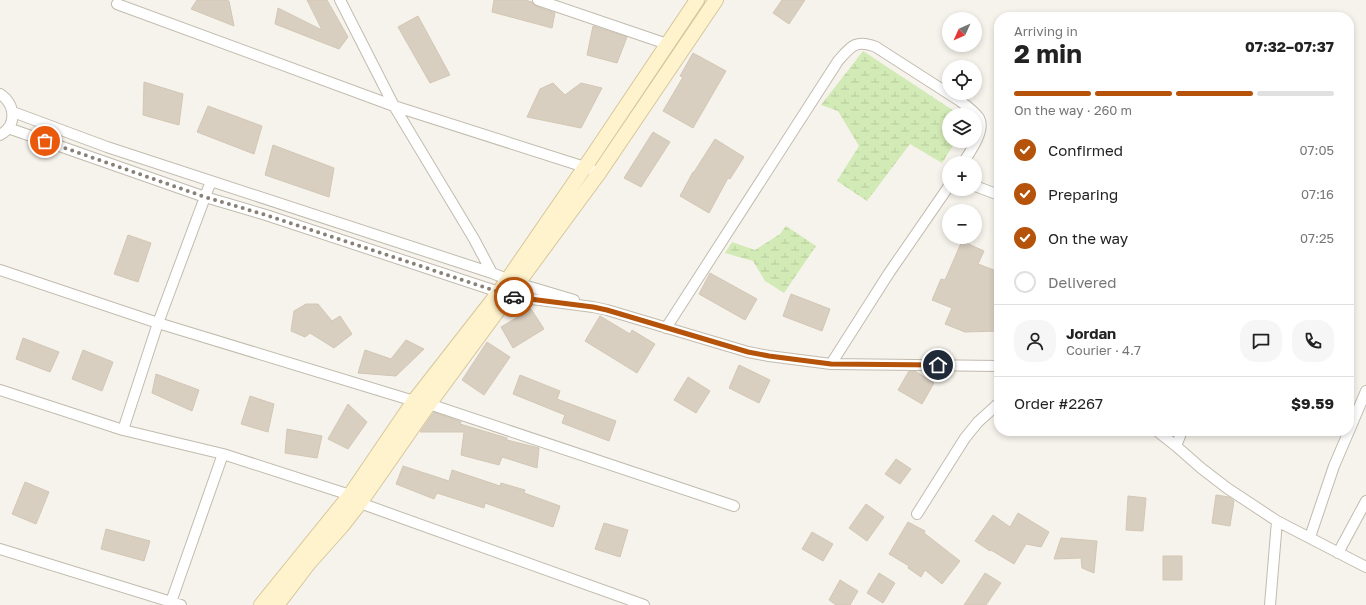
<!DOCTYPE html>
<meta charset="utf-8">
<style>
body{margin:0;font-family:"Golos Text",sans-serif;background:#f6f6f6;color:#222;height:100vh;display:flex;flex-direction:column;font-size:15px;white-space:nowrap}
*{box-sizing:border-box;margin:0}
p{font-size:13px;color:#767676}
.icon{flex:none;width:22px;height:22px;fill:none;stroke:currentColor;stroke-width:2;stroke-linecap:round;stroke-linejoin:round}
.map{position:relative;flex:1;overflow:hidden}
.panel{position:absolute;left:994px;top:12px;width:360px;height:424px;display:flex;flex-direction:column;background:#fff;border-radius:16px;box-shadow:0 2px 6px #0003}
.panel>*{flex:none}
.needle{width:26px;rotate:225deg}
.tools{position:absolute;left:942px;top:12px;display:grid;gap:8px}
.tools a{display:grid;place-items:center;width:40px;height:40px;border-radius:50%;background:#fff;box-shadow:0 2px 6px #0003;font-size:20px}
.pin{position:absolute;display:grid;place-items:center;width:34px;height:34px;color:#fff;margin:-17px;border:2px solid #fff;border-radius:50%;box-shadow:0 1px 4px #0007}
.courier{position:absolute;display:grid;place-items:center;width:40px;height:40px;margin:-20px;border:3px solid #b45309;border-radius:50%;background:#fff;color:#222;box-shadow:0 1px 5px #0007}
.summary em{font-style:normal;font-weight:700}
.summary div{display:flex;flex-direction:column-reverse}
.summary{display:flex;align-items:center;justify-content:space-between;height:68px;padding:0 20px}
h1{font-size:26px;font-weight:700;line-height:30px}
.bar{display:grid;grid-template-columns:repeat(4,1fr);gap:6px 4px;align-content:center;height:48px;padding:0 20px}
.bar i{height:5px;border-radius:3px;background:#e0e0e0}
.bar .current{background:#b45309}
.bar p{grid-column:span 4}
.line{display:flex;align-items:center;gap:10px;padding:0 20px;border-top:1px solid #e0e0e0}
.line div{flex:1}
.round{display:grid;place-items:center;flex:none;width:42px;height:42px;border-radius:16px;background:#f6f6f6}
ol{padding:0 20px;list-style:none}
li{display:flex;align-items:center;gap:12px;height:44px}
li p{margin-inline-start:auto}
li .icon{padding:4px;border-radius:50%;background:#b45309;color:#fff;stroke-width:4}
li:last-child{color:#767676}
li i{width:22px;height:22px;border:2px solid #e0e0e0;border-radius:50%}
.map>svg:first-child{display:block}
</style>
<div class="map">
<svg width="1366" height="605" viewBox="0 0 1366 605">
<defs>
<pattern id="wetland-marsh" width="20" height="14" patternUnits="userSpaceOnUse"><rect width="20" height="14" fill="#d2eab5"/><path d="M1 5h8M5 5V1M11 12h8M15 12V8" fill="none" stroke="#b6ca9c"/></pattern>
</defs>
<rect width="100%" height="100%" fill="#f6f3ec"/>
<path fill="url(#wetland-marsh)" d="M863 51 960 115H949V141H956L942 163 910 144 867 201 837 181 859 146 838 111 821 105Z
M786 226 816 246 784 293 765 281 753 261 725 253 732 242 755 250 780 234Z"/>
<path fill="#d8cfc1" stroke="#d3c7b4" d="M197 0H225L229 1 234 26 191 9Z
M307 0H327L348 37 339 49 275 24 278 8 322 30Z
M494 0H525L532 2 536 6 555 13 552 28 492 12Z
M782 0H805L789 24 773 13Z
M418 16 450 75 430 83 398 27Z
M593 26 627 37 617 63 587 55Z
M693 53 726 71 693 128 663 111 683 77 680 76Z
M144 82 183 94 179 125 143 115Z
M553 83 565 95 581 83 602 88 581 128 527 117 540 89Z
M208 106 262 126 254 154 197 132Z
M653 132 670 142 641 187 624 178Z
M715 139 744 157 730 179 728 178 709 213 680 196 693 172H694Z
M273 145 334 168 329 197 265 175Z
M128 235 151 243 138 282 114 274Z
M962 241 984 251 978 264 999 272V331L965 332 945 324 952 308 932 300 941 279 945 280Z
M710 273 757 299 745 320 699 294Z
M791 294 830 309 822 331 783 316Z
M306 304H318L332 321 340 316 352 334 334 348 310 333 305 337 291 331 294 311Z
M531 309 544 329 513 348 501 327Z
M600 316 630 334 632 330 655 344 637 373 585 341Z
M23 338 59 352 50 372 16 359Z
M406 340 424 349 396 376 358 373 365 350 391 359Z
M487 342 510 357 484 395 462 380Z
M83 350 113 362 102 391 72 379Z
M739 365 770 380 759 403 729 388Z
M909 371H915L934 383 922 404 898 390Z
M156 374 199 390 192 411 152 393Z
M520 375 560 391 557 399 616 421 609 441 562 423 565 415 513 394Z
M688 377 710 391 696 413 674 400Z
M250 396 274 404 268 432 241 424Z
M348 404 367 422 348 449 328 439Z
M434 412 461 422 460 424 507 438V440L539 448 537 468 502 457 499 465 461 455 464 432H420Z
M287 429 322 436 317 458 285 453Z
M896 459 911 469 900 484 885 474Z
M403 466 449 481 452 470 500 486 501 483 525 490 524 493 560 506 553 527 485 503 484 508 437 493 434 499 396 484Z
M25 482 49 492 36 524 12 514Z
M1216 495 1229 497 1234 501 1230 526 1212 523Z
M1128 496 1146 498 1143 531 1126 530Z
M866 504 884 517 867 541 849 528Z
M1018 513 1049 532 1041 547 1026 544 1014 564 991 550 990 551 975 541 993 515 1010 527Z
M908 522 925 531 924 533 960 561 942 584 925 570 921 577 908 568 909 566 889 554Z
M604 523 628 530 620 557 595 549Z
M106 529 150 541 144 561 101 549Z
M812 532 833 544 823 561 802 549Z
M1061 538 1097 541 1094 573 1082 568 1081 558 1054 559Z
M1163 556H1182V580H1163Z
M879 573 895 583 883 603 867 593Z
M985 573 1001 583 986 605H964Z
M840 580 858 591 850 605H836L829 600Z"/>
<g fill="none" stroke-linecap="round" stroke-linejoin="round">
<defs>
<path id="minor" d="M340 0 394 106 474 239 492 273
M538 0 667 44
M117 4 394 106 591 169
M0 94C15 104 18 125 0 135
M13 112 107 147 492 273 517 283 574 300
M8 128 205 197 266 215 499 292 508 296 593 307 607 310 748 352 769 356 831 364 999 366
M975 186 999 195
M0 270 158 323 414 401
M666 328 838 61C851 46 856 39 876 47L960 101C967 106 974 111 979 118 986 130 970 152 963 163
M831 364 889 273 949 186
M0 390 123 430 223 454 350 495
M429 404 734 506
M123 430 158 323 211 181
M1157 431 1176 446 1201 468 1227 488 1277 521 1366 567
M1349 431 1366 391
M1176 446 1182 431
M360 503 644 605
M917 514 965 438 978 422 999 403
M1310 537 1334 466 1349 431
M0 549 181 605
M1338 553 1366 501
M171 602 223 454
M1270 605 1277 521"/>
<path id="secondary" d="M261 605 350 495 414 401 499 292 585 167 697 0
M277 605 309 563 342 526 360 503 429 404 599 173 716 0"/>
</defs>
<use href="#minor" stroke="#c2bbae" stroke-width="12"/>
<use href="#secondary" stroke="#d6c79b" stroke-width="16"/>
<use href="#minor" stroke="#fff" stroke-width="10"/>
<use href="#secondary" stroke="#fff3cd" stroke-width="14"/>
</g>
<g fill="none" stroke-linecap="round" stroke-linejoin="round">
<path stroke="#878178" stroke-width="4" stroke-dasharray="0 7.2" d="M45 141 205 197 266 215 499 292 508 296 514 297"/>
<path stroke="#b45309" stroke-width="5" d="M514 297 593 307 607 310 748 352 769 356 831 364 938 365"/>
</g>
</svg>
<div class="tools">
<a><svg class="needle" viewBox="-14 -14 28 28"><path d="M0-13l5 13h-10z" fill="#e53935"/><path d="M0 13l5-13h-10z" fill="#767676"/></svg></a>
<a><svg class="icon" aria-label="locate" viewBox="0 0 24 24"><circle cx="12" cy="12" r="6"/><path d="M12 2v4M12 18v4M2 12h4M18 12h4"/></svg></a>
<a><svg class="icon" aria-label="layers" viewBox="0 0 24 24"><path d="M12 4l9 5-9 5-9-5zM3 14l9 5 9-5"/></svg></a>
<a>+</a>
<a>−</a>
</div>
<div class="pin" style="left:45px;top:141px;background:#ea580c"><svg class="icon" aria-label="bag" viewBox="0 0 24 24"><path d="M5 8h14l-1 12H6zM9 8a3 3 0 0 1 6 0"/></svg></div>
<div class="pin" style="left:938px;top:365px;background:#1f2937"><svg class="icon" aria-label="home" viewBox="0 0 24 24"><path d="M3 11l9-7 9 7M6 9v11h12V9"/></svg></div>
<div class="courier" style="left:514px;top:297px"><svg class="icon" aria-label="car" viewBox="0 0 24 24"><path d="M5 17H2v-5l4-1 3-4h7l3 4 3 1v5h-3M9 17h6M6 11h13"/><circle cx="7" cy="17" r="2"/><circle cx="17" cy="17" r="2"/></svg></div>
<section class="panel">
<div class="summary"><div><h1>2 min</h1><p>Arriving in</p></div><em>07:32–07:37</em></div>
<div class="bar"><i class="current"></i><i class="current"></i><i class="current"></i><i></i><p>On the way · 260 m</p></div>
<ol>
<li><svg class="icon" aria-label="check" viewBox="0 0 24 24"><path d="M5 12l5 5 9-10"/></svg>Confirmed<p>07:05</p></li>
<li><svg class="icon" aria-label="check" viewBox="0 0 24 24"><path d="M5 12l5 5 9-10"/></svg>Preparing<p>07:16</p></li>
<li><svg class="icon" aria-label="check" viewBox="0 0 24 24"><path d="M5 12l5 5 9-10"/></svg>On the way<p>07:25</p></li>
<li><i></i>Delivered</li>
</ol>
<div class="line" style="height:72px"><a class="round"><svg class="icon" aria-label="person" viewBox="0 0 24 24"><circle cx="12" cy="8" r="4"/><path d="M4 21q1-7 8-7t8 7"/></svg></a><div><b>Jordan</b><p>Courier · 4.7</p></div><a class="round"><svg class="icon" aria-label="chat" viewBox="0 0 24 24"><path d="M4 5h16v11H9l-5 4z"/></svg></a><a class="round"><svg class="icon" aria-label="phone" viewBox="0 0 24 24"><path d="M5 4h4l2 5-3 2q2 4 5 5l2-3 5 2v4C11 20 4 13 5 4z"/></svg></a></div>
<div class="line" style="height:52px"><div>Order #2267</div><b>$9.59</b></div>
</section>
</div>
